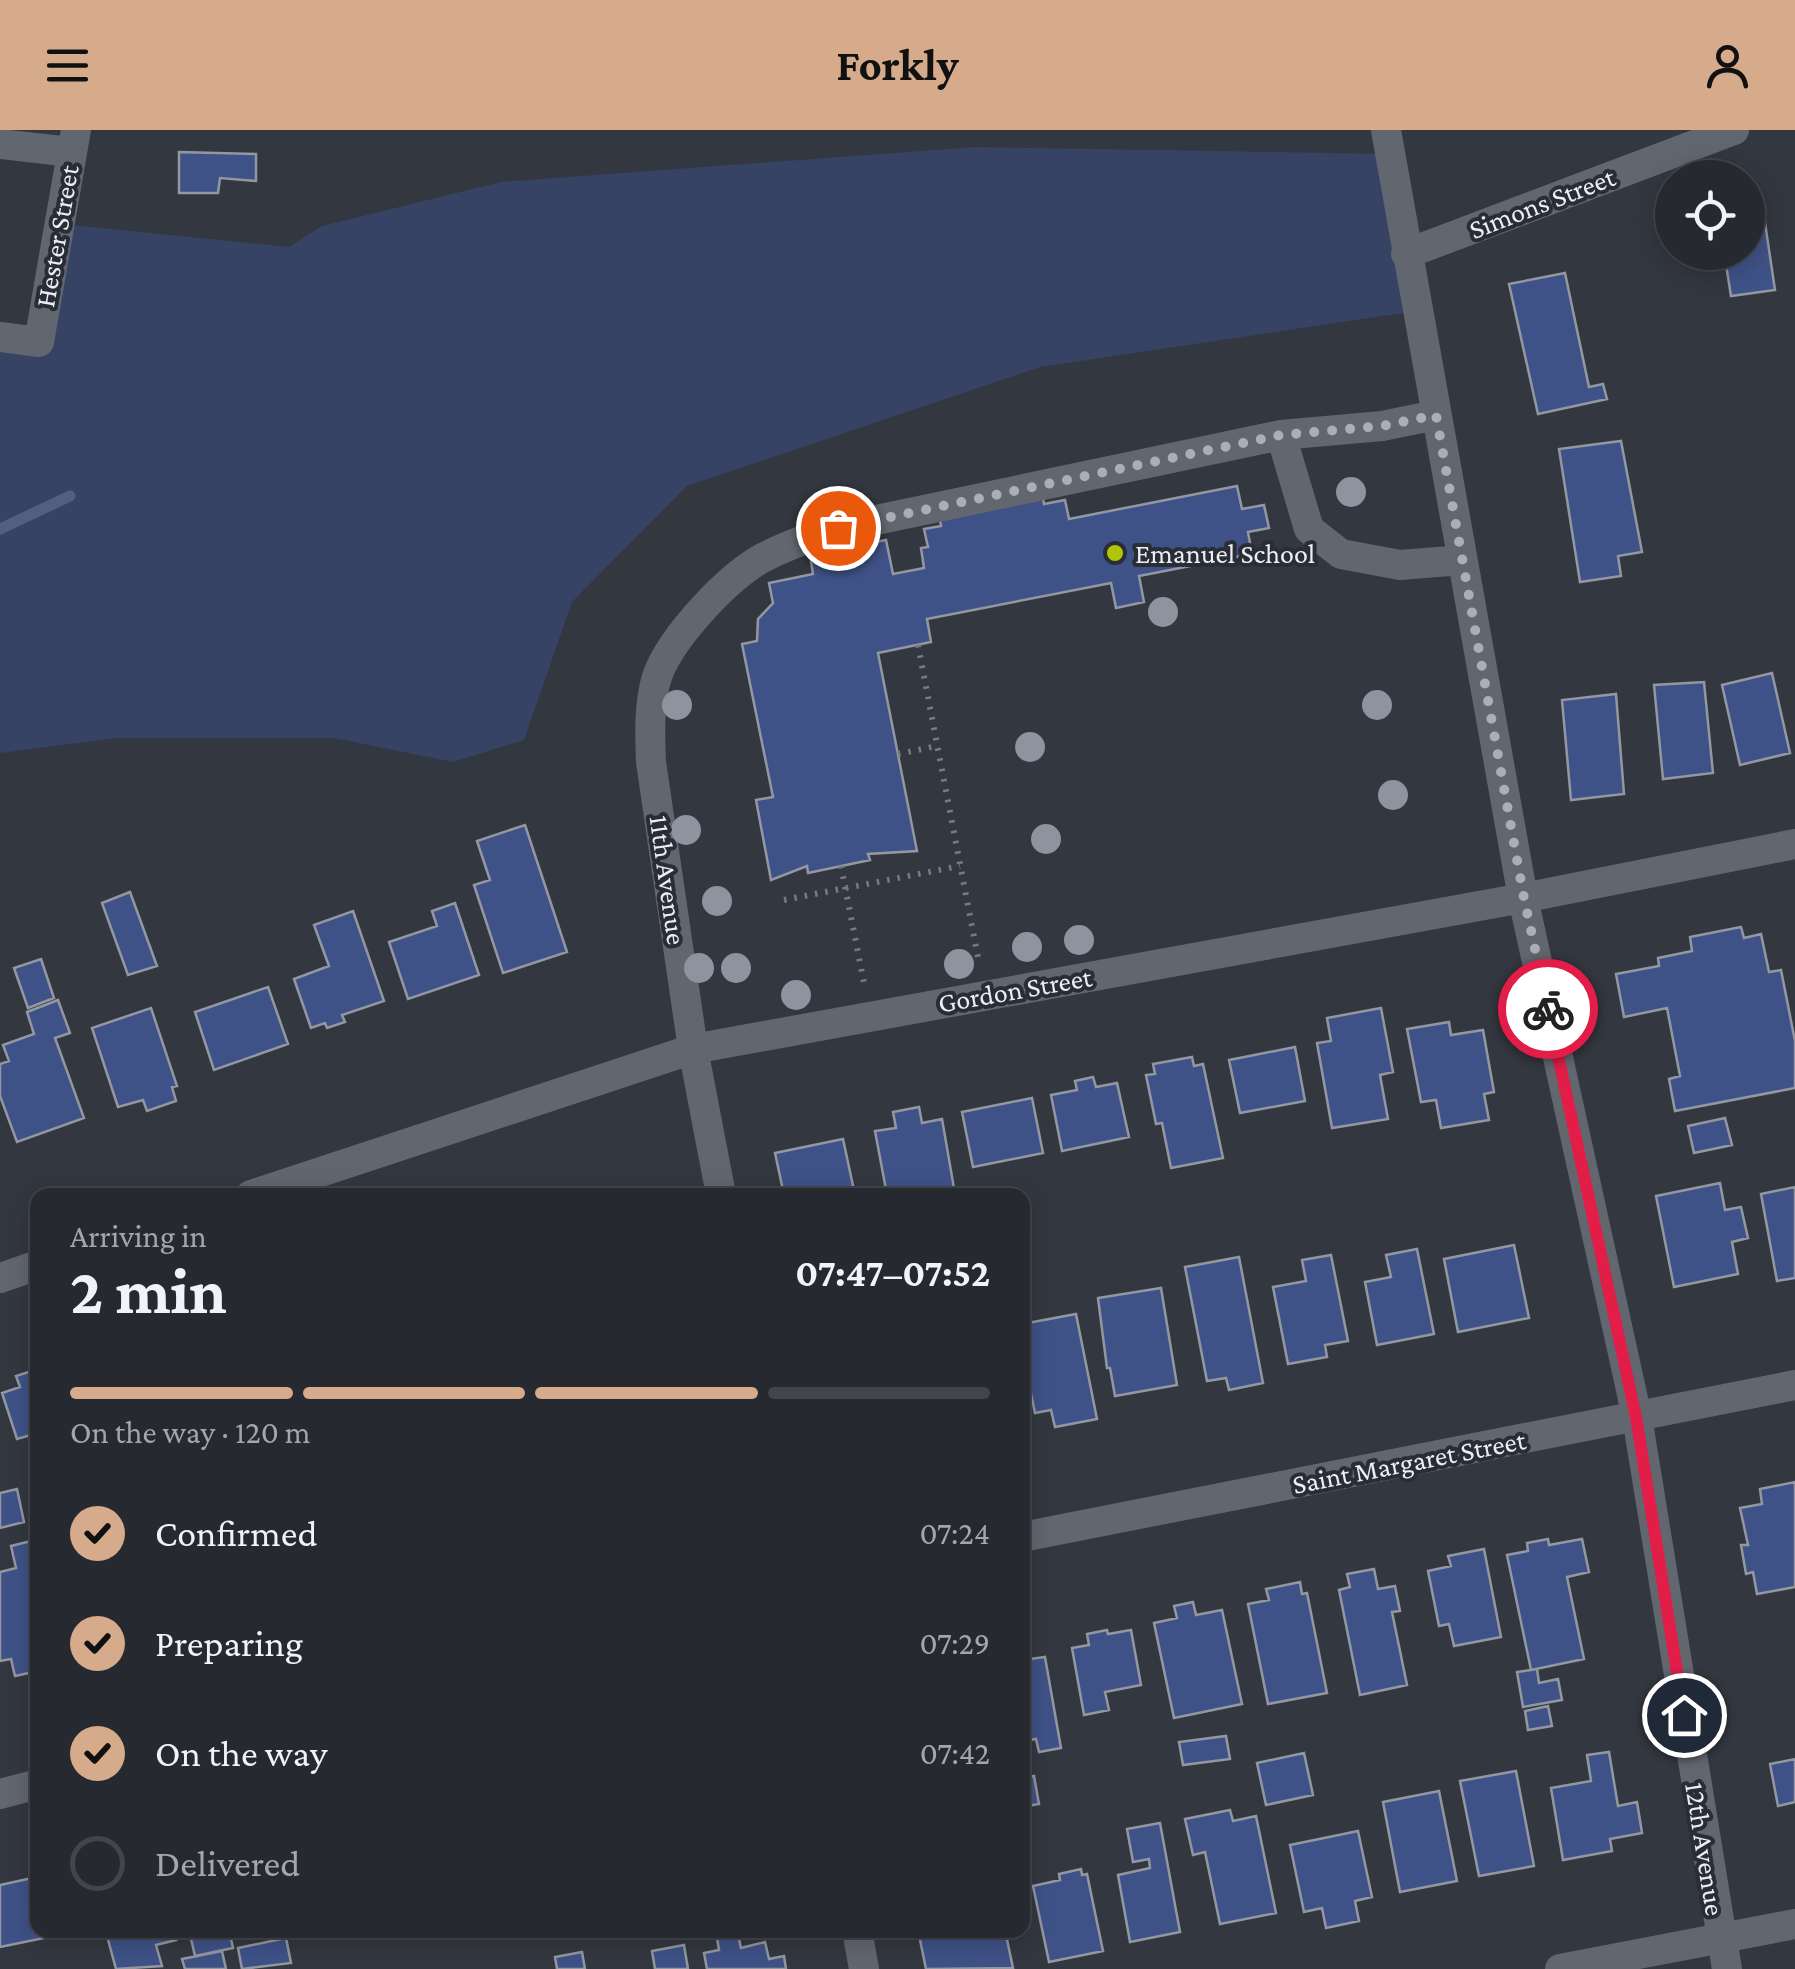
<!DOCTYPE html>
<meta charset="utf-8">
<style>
body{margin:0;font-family:"Crimson Pro",serif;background:#2e3137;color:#f1f3f6;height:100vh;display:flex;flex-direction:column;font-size:38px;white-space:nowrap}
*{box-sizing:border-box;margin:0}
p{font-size:32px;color:#a4a6aa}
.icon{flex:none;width:55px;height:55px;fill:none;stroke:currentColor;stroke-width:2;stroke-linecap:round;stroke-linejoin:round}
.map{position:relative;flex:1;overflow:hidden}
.panel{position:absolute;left:30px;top:1058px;width:1000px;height:750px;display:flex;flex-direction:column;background:#26292f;border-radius:20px;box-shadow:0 5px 25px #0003,0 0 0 2px #42454b}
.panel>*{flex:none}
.fabs{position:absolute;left:1655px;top:30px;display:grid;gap:20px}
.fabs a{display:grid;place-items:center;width:110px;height:110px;border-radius:50%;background:#26292f;box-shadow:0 5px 25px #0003,0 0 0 2px #42454b;font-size:50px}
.pin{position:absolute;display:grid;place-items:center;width:85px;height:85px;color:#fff;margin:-42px;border:5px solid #fff;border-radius:50%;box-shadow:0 2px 10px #0007}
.courier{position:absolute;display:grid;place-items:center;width:100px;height:100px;margin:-50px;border:8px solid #e11d48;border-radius:50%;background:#fff;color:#222;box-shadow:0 2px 12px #0007}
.summary em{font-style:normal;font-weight:700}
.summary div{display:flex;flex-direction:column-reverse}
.summary{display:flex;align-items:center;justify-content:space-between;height:170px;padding:0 40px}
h1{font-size:65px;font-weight:700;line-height:75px}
.bar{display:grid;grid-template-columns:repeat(4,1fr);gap:15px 10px;align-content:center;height:120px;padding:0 40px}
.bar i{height:12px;border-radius:8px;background:#42454b}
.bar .current{background:#d6ab8b}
.bar p{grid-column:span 4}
ol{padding:0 40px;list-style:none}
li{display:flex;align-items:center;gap:30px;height:110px}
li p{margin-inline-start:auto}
li .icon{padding:10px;border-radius:50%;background:#d6ab8b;color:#111;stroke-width:4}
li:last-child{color:#a4a6aa}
li i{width:55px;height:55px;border:5px solid #42454b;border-radius:50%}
header{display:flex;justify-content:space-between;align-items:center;height:130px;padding:0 40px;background:#d6ab8b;color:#111;font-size:45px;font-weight:700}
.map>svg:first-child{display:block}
</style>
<header><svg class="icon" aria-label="menu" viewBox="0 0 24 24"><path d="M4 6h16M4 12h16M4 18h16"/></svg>Forkly<svg class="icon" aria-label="person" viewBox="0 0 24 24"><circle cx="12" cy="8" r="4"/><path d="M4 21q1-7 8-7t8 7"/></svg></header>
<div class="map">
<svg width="1795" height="1839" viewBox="0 0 1795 1839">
<rect width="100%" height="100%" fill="#33373f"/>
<path fill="#364365" d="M976 17 1390 24 1416 181 1040 237 687 356 572 472 524 610 453 632 334 608H116L0 623V207L39 212 61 94 289 117 322 96 501 52Z"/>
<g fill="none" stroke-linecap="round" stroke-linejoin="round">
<path stroke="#545e81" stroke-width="11" d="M0 399 70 366"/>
</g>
<path fill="#3f5287" stroke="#9397a1" stroke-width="2.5" d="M179 22 256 24V51L220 48 218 63H179Z
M1764 86 1775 160 1731 166 1724 122H1748V89Z
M1565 143 1589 257 1603 254 1607 269 1538 284 1509 154Z
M1621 311 1642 422 1618 426 1621 446 1580 452 1559 319Z
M1237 356 1242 379 1264 375 1269 398 1248 402 1252 424 1139 446 1144 472 1116 478 1111 453 927 489 931 512 878 523 917 721 868 724 870 730 808 743 807 736 771 750 756 670 773 667 742 514 757 511 758 489 773 473 769 453 813 444 810 425 886 410 893 444 924 438 921 418 928 417 924 399 941 396 939 384 1042 364 1044 374 1065 370 1069 389Z
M1772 543 1790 623 1740 635 1722 555Z
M1704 552 1713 643 1663 649 1654 555Z
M1616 564 1624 664 1571 670 1562 570Z
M525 695 567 822 503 843 474 755 490 750 477 711Z
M130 762 157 836 128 845 102 773Z
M455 773 479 845 408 869 389 812 437 796 432 781Z
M353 781 384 871 342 885 345 892 327 898 325 893 311 898 294 849 329 836 314 795Z
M1741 797 1744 808 1761 804 1769 842 1781 840 1795 911V958L1675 981 1669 949 1680 946 1667 878 1624 887 1616 844 1659 836 1658 828 1692 821 1690 807Z
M41 829 54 868 28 878 14 838Z
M268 857 288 914 214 940 195 882Z
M58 870 70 903 55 908 84 988 17 1012 0 966V934L9 931 3 915 34 904 27 882Z
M151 878 177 956 172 957 176 971 147 981 143 970 118 977 92 898Z
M1381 878 1393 942 1380 945 1388 989 1332 998 1317 913 1331 911 1327 888Z
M1449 892 1451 905 1483 900 1494 962 1484 964 1489 990 1441 998 1436 970 1421 972 1407 899Z
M1295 917 1305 971 1240 983 1229 930Z
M1192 927 1194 936 1203 934 1223 1028 1171 1038 1162 993 1156 994 1146 945 1155 944 1153 934Z
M1093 947 1096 957 1117 953 1129 1007 1062 1021 1051 965 1077 960 1075 951Z
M1032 968 1043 1023 973 1037 962 982Z
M919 977 922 993 942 989 955 1064 936 1065 934 1058 887 1065 875 1001 896 998 893 982Z
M1725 988 1732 1015 1694 1023 1688 996Z
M843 1009 855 1065H784L775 1023Z
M1720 1053 1725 1080 1741 1077 1748 1108 1732 1112 1738 1144 1674 1157 1656 1066Z
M1795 1057V1148L1777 1151 1761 1064Z
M1514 1115 1529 1188 1458 1202 1444 1129Z
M1417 1119 1434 1204 1377 1215 1365 1152 1391 1147 1386 1125Z
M1331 1125 1348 1211 1325 1215 1327 1227 1288 1234 1273 1157 1306 1151 1302 1130Z
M1239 1127 1263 1253 1229 1260 1226 1248 1207 1251 1185 1137Z
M1161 1158 1177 1255 1115 1266 1110 1238H1107L1098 1168Z
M1076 1184 1097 1289 1055 1297 1051 1280 1035 1283 1022 1220V1194Z
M38 1239V1303L17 1309 2 1263 20 1257 16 1246Z
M1795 1352V1457L1757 1464 1753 1442 1746 1444 1741 1415H1748L1740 1378 1762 1374 1760 1359Z
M17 1359 24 1392 0 1398V1363Z
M1548 1409 1549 1415 1582 1409 1589 1442 1567 1447 1584 1529 1531 1540 1507 1425 1528 1421 1527 1413Z
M31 1411 38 1437V1541L15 1546 11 1529 0 1531V1442L16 1438 11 1416Z
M1484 1419 1501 1507 1454 1516 1449 1494 1439 1496 1428 1441 1451 1436 1448 1426Z
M1374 1439 1378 1459 1395 1456 1400 1481 1392 1482 1407 1555 1360 1565 1339 1460 1350 1457 1347 1444Z
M1300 1452 1302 1464 1307 1463 1327 1563 1268 1574 1248 1474 1269 1470 1266 1459Z
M1193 1472 1196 1485 1222 1480 1242 1574 1174 1588 1154 1493 1177 1488 1174 1476Z
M1107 1500 1108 1504 1131 1500 1141 1555 1105 1562 1109 1580 1084 1585 1072 1518 1089 1515 1087 1504Z
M1045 1527 1061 1618 1039 1622 1036 1609 1022 1611V1530Z
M1537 1539 1539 1553 1558 1549 1562 1570 1523 1577 1517 1542Z
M1548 1576 1552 1596 1528 1600 1525 1581Z
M1226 1606 1230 1629 1183 1635 1179 1612Z
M1609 1622 1618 1676 1637 1672 1642 1703 1610 1709 1612 1721 1563 1730 1551 1658 1591 1651 1587 1625Z
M1304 1623 1313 1665 1266 1675 1257 1633Z
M1795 1629V1672L1778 1676 1770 1634Z
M1516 1641 1534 1736 1479 1746 1460 1651Z
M1034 1646 1039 1674 1022 1677V1648Z
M1439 1661 1457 1751 1400 1762 1383 1672Z
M1230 1680 1233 1691 1256 1686 1276 1783 1220 1794 1205 1722 1193 1725 1185 1689Z
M1160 1693 1180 1802 1130 1812 1118 1745 1150 1738 1149 1729 1133 1732 1127 1699Z
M1358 1701 1372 1767 1355 1771 1359 1791 1326 1798 1322 1778 1304 1782 1290 1715Z
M1081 1739 1082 1745 1087 1744 1103 1821 1049 1832 1033 1756 1060 1750 1059 1744Z
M32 1748 38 1774V1800H43L44 1808 0 1817V1755Z
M96 1800H173L176 1810 156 1815 162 1836 116 1839 107 1806 98 1808Z
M189 1800H229L233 1818 195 1826Z
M737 1800 741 1818 765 1812 769 1829 784 1826 786 1839H707L704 1823 719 1820 716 1802Z
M918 1800H1005L1013 1838 926 1839Z
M286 1808 291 1833 242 1839 238 1818Z
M684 1815 688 1839H655L652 1821Z
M222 1821 226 1839H185L182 1829Z
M582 1822 585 1839H557L555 1827Z"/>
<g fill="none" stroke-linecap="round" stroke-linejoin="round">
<path stroke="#777a81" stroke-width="6" stroke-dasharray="2.5 8" stroke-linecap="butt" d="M918 515 979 833
M898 624 937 616
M841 736 864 853
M784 770 960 736"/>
<path stroke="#62666f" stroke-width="30" d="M1386 0 1523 768 1637 1287 1727 1839
M0 14 71 22
M1406 124 1734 0
M0 207 39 212 76 0
M1281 305 1309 399 1341 424 1400 435 1462 430
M251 1065 693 919 1523 768 1795 714
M721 1065 693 919 651 632C650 605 649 580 655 554 664 514 724 451 759 430 784 416 810 407 838 398L1281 305 1382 296 1436 285
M0 1148 38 1135
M1022 1407 1795 1255
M0 1664 38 1654
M857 1800 864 1839
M1560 1839 1795 1794"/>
</g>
<g fill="#8e93a0">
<circle cx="1351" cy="362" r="15"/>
<circle cx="1163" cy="482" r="15"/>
<circle cx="677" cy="575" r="15"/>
<circle cx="1377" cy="575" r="15"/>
<circle cx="1030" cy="617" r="15"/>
<circle cx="1393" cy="665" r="15"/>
<circle cx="686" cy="700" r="15"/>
<circle cx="1046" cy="709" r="15"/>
<circle cx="717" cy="771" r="15"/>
<circle cx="1079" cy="810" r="15"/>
<circle cx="1027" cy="817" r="15"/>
<circle cx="959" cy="834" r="15"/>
<circle cx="699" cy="838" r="15"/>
<circle cx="736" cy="838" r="15"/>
<circle cx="796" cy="865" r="15"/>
</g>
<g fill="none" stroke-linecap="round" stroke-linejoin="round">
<path stroke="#abaeb5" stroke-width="10" stroke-dasharray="0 18" d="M838 398 1281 305 1382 296 1436 285 1524 768 1548 879"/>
<path stroke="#e11d48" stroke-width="12" d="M1548 879 1636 1287 1684 1585"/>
</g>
<circle fill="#afc507" stroke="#292d35" stroke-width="4" cx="1115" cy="423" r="10"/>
<g text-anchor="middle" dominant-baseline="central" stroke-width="8" stroke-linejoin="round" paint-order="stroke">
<g font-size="28" fill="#eceef4" stroke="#292d35">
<text transform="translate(1542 73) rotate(-21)">Simons Street</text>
<text transform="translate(57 106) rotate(-80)">Hester Street</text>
<text transform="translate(668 750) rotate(82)">11th Avenue</text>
<text transform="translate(1015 860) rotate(-10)">Gordon Street</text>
<text transform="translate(1409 1332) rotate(-11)">Saint Margaret Street</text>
<text transform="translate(1705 1719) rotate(81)">12th Avenue</text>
</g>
<g font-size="28" fill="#eceef4" stroke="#292d35" text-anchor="start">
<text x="1135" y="423">Emanuel School</text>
</g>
</g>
</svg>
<div class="fabs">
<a><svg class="icon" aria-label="locate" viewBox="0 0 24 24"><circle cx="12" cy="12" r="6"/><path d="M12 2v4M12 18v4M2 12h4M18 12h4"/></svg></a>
</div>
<div class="pin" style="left:838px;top:398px;background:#ea580c"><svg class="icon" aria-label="bag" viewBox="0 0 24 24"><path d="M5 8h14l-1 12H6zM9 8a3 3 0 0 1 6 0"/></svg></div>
<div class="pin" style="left:1684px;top:1585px;background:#1f2937"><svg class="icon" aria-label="home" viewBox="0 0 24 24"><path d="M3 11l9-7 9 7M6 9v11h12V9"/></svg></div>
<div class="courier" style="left:1548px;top:879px"><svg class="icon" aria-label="bike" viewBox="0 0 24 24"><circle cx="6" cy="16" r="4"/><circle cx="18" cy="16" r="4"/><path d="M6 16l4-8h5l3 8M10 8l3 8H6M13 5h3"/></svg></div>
<section class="panel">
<div class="summary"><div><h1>2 min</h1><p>Arriving in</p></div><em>07:47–07:52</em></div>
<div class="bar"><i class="current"></i><i class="current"></i><i class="current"></i><i></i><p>On the way · 120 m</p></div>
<ol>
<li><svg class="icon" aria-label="check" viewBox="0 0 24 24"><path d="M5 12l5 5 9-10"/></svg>Confirmed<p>07:24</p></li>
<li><svg class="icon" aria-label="check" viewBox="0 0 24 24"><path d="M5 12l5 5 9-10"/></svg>Preparing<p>07:29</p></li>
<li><svg class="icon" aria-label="check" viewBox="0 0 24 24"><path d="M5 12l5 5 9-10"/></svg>On the way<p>07:42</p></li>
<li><i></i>Delivered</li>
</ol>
</section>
</div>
